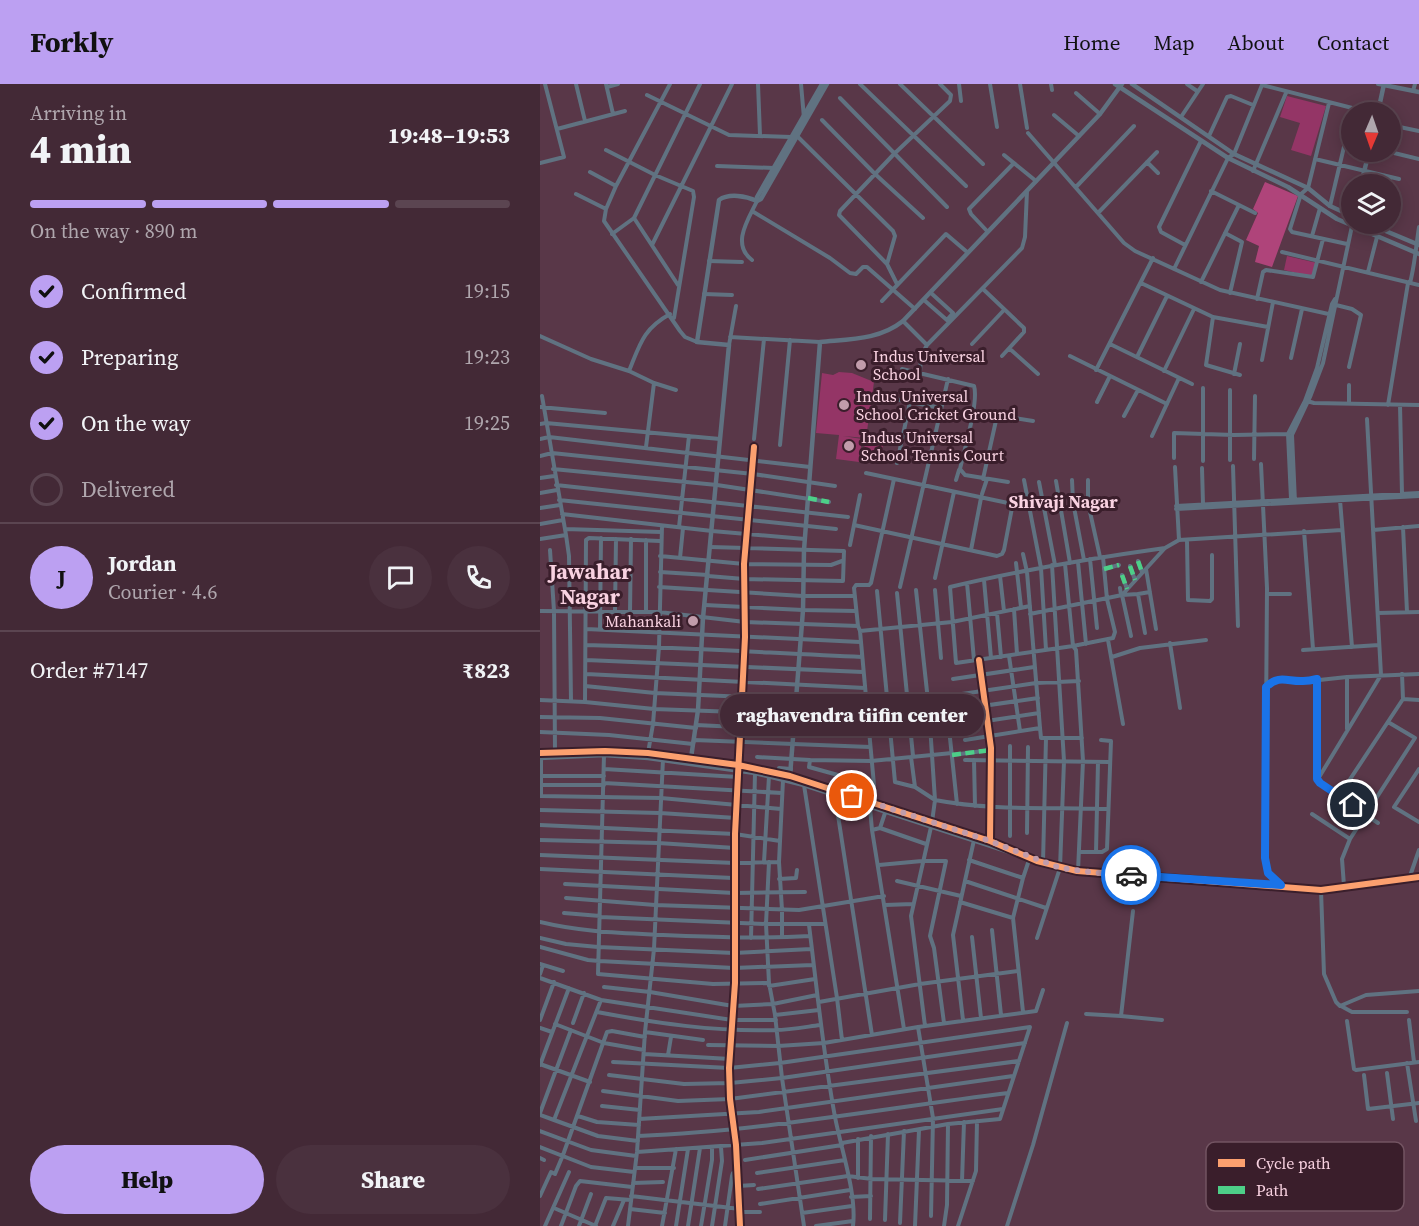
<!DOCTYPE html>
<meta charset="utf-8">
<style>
body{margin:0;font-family:"Source Serif 4",serif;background:#4a313e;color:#f1f3f6;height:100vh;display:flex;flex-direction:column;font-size:22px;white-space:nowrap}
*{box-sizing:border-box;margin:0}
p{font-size:20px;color:#afa6ad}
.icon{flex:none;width:33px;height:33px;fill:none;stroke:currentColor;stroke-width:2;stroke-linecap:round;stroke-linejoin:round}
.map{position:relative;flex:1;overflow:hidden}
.drawer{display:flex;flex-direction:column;background:#432936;width:540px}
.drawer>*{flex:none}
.needle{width:39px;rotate:182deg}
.tools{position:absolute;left:801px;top:18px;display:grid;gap:12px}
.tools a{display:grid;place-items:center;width:60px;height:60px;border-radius:50%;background:#432936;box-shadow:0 3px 15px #0003,0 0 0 2px #5b4551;font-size:30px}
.pin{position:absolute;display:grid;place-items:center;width:51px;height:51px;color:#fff;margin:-26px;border:3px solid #fff;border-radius:50%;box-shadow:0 2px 6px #0007}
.courier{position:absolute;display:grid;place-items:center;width:60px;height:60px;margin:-30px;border:4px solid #1a73e8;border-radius:50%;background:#fff;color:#222;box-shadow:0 2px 8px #0007}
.bubble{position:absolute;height:42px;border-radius:21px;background:#432936;box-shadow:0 3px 15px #0003,0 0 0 2px #5b4551;font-size:20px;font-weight:800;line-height:42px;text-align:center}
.summary em{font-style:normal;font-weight:800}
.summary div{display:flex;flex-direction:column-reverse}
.summary{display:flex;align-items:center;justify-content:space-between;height:102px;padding:0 30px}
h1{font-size:39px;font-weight:800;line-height:45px}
.bar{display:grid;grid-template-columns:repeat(4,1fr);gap:9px 6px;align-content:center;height:72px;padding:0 30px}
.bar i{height:8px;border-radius:4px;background:#5b4551}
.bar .selected{background:#bca0f2}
.bar p{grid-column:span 4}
.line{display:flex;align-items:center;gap:15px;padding:0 30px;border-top:2px solid #5b4551}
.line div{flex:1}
.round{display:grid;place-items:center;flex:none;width:63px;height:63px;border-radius:32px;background:#4a313e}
ol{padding:0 30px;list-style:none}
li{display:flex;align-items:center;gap:18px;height:66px}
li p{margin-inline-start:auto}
li .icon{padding:6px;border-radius:50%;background:#bca0f2;color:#111;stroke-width:4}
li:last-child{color:#afa6ad}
li i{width:33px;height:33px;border:3px solid #5b4551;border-radius:50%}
.primary-button{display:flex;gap:12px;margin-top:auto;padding:12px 30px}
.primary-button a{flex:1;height:69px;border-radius:36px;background:#bca0f2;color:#111;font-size:24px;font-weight:800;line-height:69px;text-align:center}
.primary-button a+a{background:#4a313e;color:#f1f3f6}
header{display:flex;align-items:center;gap:36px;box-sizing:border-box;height:84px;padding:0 30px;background:#bca0f2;color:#111}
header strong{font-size:28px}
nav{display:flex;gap:33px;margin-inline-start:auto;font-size:21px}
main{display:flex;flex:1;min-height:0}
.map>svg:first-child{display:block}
</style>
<header>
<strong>Forkly</strong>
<nav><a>Home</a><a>Map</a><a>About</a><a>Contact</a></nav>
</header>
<main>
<section class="drawer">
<div class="summary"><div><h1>4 min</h1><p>Arriving in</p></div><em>19:48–19:53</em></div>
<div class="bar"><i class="selected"></i><i class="selected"></i><i class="selected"></i><i></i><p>On the way · 890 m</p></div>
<ol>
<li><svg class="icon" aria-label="check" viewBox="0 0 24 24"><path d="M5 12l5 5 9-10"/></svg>Confirmed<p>19:15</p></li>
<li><svg class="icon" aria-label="check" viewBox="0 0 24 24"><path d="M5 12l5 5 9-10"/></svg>Preparing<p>19:23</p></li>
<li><svg class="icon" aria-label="check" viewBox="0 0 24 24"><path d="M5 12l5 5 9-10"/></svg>On the way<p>19:25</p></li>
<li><i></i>Delivered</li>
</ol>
<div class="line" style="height:108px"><b class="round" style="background:#bca0f2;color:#111">J</b><div><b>Jordan</b><p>Courier · 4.6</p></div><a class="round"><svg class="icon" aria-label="chat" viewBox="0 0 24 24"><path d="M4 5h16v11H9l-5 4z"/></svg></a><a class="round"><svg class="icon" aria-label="phone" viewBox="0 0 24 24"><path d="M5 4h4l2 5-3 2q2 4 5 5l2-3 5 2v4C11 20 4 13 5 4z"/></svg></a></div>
<div class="line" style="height:78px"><div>Order #7147</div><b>₹823</b></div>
<div class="primary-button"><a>Help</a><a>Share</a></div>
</section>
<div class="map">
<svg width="879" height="1142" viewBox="0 0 879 1142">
<rect width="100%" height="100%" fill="#593748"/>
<path fill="#943566" d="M747 12 786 22 771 72 751 66 760 39 740 33Z
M747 172 777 179 774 193 744 186Z
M299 288 312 289 334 298 326 354 303 352 322 355 319 378 296 375 299 351 276 349 282 289 293 291Z
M325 359 343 361 341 376 323 374Z"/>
<path fill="#af447a" d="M725 98 758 112 732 183 715 178 719 162 706 156 718 129 713 125Z"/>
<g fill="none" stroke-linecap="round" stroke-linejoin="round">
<path stroke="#607281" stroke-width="4" d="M36 0 45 37
M66 0 73 30
M130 0 76 102 66 125 64 137 140 247 145 253 157 258
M218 0 220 51
M261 0 264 34
M320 0 426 102
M360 0 443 80
M419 0 421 17
M450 0 457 43
M480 0 487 44
M511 0 512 6
M647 0 657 7
M838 0 844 1
M67 3 78 0
M873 7 875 0
M536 9 560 30
M107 11 189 51 251 53
M300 14 407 123
M789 19 768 104 761 110 750 145 752 148 807 160
M514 31 539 52
M641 33 663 0
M282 36 335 90 383 134
M850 41 879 47
M17 45 85 27
M488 49 584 159 595 167 680 206 793 231
M257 52 353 147 355 152 347 180
M669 52 687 13 691 12 713 21
M66 66 115 91 153 107 154 113 134 234
M850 68 879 75
M464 71 496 97
M775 75 859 95
M607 78 618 89
M0 79 24 73 5 0
M177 82 234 84
M713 87 746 9
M50 88 76 102
M849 100 850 93
M536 103 594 42
M671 107 715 129
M36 110 66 125
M790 122 812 29
M212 127 290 174 310 189 316 190 323 183H327L375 225
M558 129 617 68
M94 134 138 201
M447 147 431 130 429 125 474 79
M685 149 702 158 690 209
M72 150 94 134 160 0
M772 152 780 124
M112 161 192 0
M645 161 621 148 619 143 661 57
M742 168 879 201
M212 176C191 160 208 136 217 117
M169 177 202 178
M634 185 688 74 694 70 722 1 828 28
M828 188 837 153
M661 198 699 121
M601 199 673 233
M870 199C875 180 876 162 879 143
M357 200 347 180 299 131 300 127 354 70 410 17 411 11 400 0
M443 205 484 244V248L462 272
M391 209 413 229 407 236
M164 210 192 211
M717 215 723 188 726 186 773 193 783 155
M384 216 408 237
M342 217 406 150 427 168
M796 221 812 225 821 231 809 283
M363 237 387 261 482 164 485 153 487 107
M0 252 51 275 89 287C100 260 103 245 130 230
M190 253 280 258
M432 260 464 226
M570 260 652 300
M189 261 196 222
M470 265 498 290
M530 272 627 320
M597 273 627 212
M751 274 762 225
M722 276 733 218
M362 285 434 302C439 317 424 367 420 385L425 391 468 398
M556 286 613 174
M89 287 114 299 136 306
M624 287 654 225
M380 288 381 272 387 261
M694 290 700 260
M700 291 666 281 673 233 728 243
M809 301V320
M355 315 370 318
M767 317 774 319 879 321
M557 318 570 292
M848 321 868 199
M860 321 862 410
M0 323 65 329
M433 327 493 337
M584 332 598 306
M0 340 6 339 180 355
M612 352 639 294
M0 355 9 353 270 383
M214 355 224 255
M240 361 250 256
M106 363 114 299
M0 372 12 369 213 390 295 402
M634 374V349L694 351 748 350
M714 375 715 312
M690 376V306
M663 377V304
M357 379 370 318 401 324
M721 380 727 504 725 774 728 789 741 801
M693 382 698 542
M635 383 639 456
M662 384 663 420
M13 385 177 401 289 418
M0 394 14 392
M354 395 331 499 329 501H316L314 504 318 542 320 547 334 701 330 724 332 746 364 945
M443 395 457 332
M416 396 419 386
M484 396 501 484 506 566
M532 396 533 418 544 476
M548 396V419L560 473
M516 397 530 479
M499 398 515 481
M16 401 308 433
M0 409 17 406
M442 410 447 395
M751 415 748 350 765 317 777 284 792 220 795 215
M19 416 296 445
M800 416 812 563
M755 418 752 351 770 313 783 279 812 142
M636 422 879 409
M0 424 20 421
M636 425 879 412
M22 430 172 447 265 455
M0 440 23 436
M314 441 457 472 462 470 464 466 472 424 468 419 326 389
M139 443 149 352
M863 443 867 528
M25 445 121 448
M833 446 879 442
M764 447 773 565
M26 451 29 472 31 617
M0 455 26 451 2 312
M647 456 648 516 670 517 672 515V471
M310 461 320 411
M10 466 14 527 15 668
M431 466 441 414
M483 470 487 488 500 644 501 654H506L503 779
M120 472 204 480 291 481 302 477
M563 473 567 515 575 548 573 554 533 562 416 579 410 503C481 486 553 474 625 464
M140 474 143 444
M550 475 557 544
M598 477 602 488
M538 478 546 560
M476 479 481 523
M525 480 533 562 536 566 543 677 538 787
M590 482 595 496
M564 485 579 481
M606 485 616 545
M120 488 168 491
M582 491 587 505
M168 492 204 495 303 497 304 467 170 463
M460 492 464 527
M395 494 414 408
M444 496 451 574
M427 499 434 576
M119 503 263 512H315
M360 503 408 295
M580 504 581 511
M376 506 389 626 395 716C452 727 511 723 568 725
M395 506 401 574
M337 507 355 698 375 703
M357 509 373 672
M727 510H750
M165 521 263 526 316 527
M474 525 477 570
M0 527 119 528 205 538 318 542
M75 527 76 455
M90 528 91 455
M106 528V456
M457 529 461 573
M838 529 879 528
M490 530 582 511 625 464 639 456 802 446
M46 545 320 558
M60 545 61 454
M320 547 412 538 490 522
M605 549 598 510 610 508
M591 552 582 511 598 510
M568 556 583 640
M630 559 640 624
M46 561C138 563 230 569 322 573
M763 566 839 561
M469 572 480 647
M572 573 600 564 666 556
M46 576 323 588
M439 576 451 664 450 757
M46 590 325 604
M807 593V645
M413 595 494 583
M777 595 778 695 780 699 827 730
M45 602 115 609 326 618
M727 602 735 596 748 595 761 598 807 593 879 590
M415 611 496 599 539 597
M863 615 879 616
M0 616 45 618 114 625 328 633 389 626H415L498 614
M45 618 46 456 49 454 120 457
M407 626 417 720
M0 633 60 634 156 644
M156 641 329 649
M420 641 499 629
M0 648 69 651 153 660 154 656 330 663
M506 654H542
M425 656 500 644
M108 669 113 640 119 563 122 442
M64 671 58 890 173 900 229 899
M412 671 451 666
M217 673 270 676
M371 673 375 703 395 716 392 738
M425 676 569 678
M434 676 435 722
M64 685 198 693
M879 685 854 723 879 738
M238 690 239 684 251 685
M1 692H64
M778 695 841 591 827 335
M64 699 242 709
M1 701H64
M264 701 297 914 302 956
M334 701 269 683 270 676 331 677 412 669
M0 712 121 714 241 725
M1 712V674
M295 712 332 951
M799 712 863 615 862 590
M0 726 120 729 196 734
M772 730 810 755
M826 731 838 739
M0 741 195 750 240 757
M340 744 345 729
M332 746 340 744 386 760
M487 749 488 663
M470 752V662
M0 756 118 759 195 764
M540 768H562L567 765 571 657 561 656
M556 768 558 678
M0 771 195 779 239 778
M429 776 483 794
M224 778 229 692
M229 778 226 840 229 899 235 931 242 994 264 1142
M339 781 382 777H406L390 852 394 864 404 939
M0 785 193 794
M239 795 256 794 257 786
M869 795 879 766
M357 797 421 812
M425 797 506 824
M25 800 194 809 265 808
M804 802 802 775 810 755 875 654 848 638
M781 806 784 890 796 918 800 922 826 911 879 907
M26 814 115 821 259 826 344 812
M420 818 473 834
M345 821 373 820
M593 827 581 932 622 936
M24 829 60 832
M60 833 226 840H285
M0 838C41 848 81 849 123 851 172 853 221 855 270 852
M269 841C277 905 283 969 295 1033 301 1065 317 1110 313 1142
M452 846 461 931
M242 853V826L239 778 243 696
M432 853 441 934
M0 854 26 860 58 863 194 869 271 865
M211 854 215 689
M497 854 520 784 524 677 512 481
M0 863 48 876 59 877 194 884 273 881
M0 880 23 887
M0 890 3 881
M0 894 61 916 192 936H236
M229 902 275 895
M64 903 110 908 193 922 233 920 277 911
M61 916 14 1036 58 1052 98 1057
M279 918 380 900 478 887
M801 922 812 928H867
M57 928C115 939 175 948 235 946 250 946 265 943 280 941
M483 928 473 834 483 794 490 773
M546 930 581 932
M235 931 279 926
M0 936 14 898
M423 936 413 851 434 756
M869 936 874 978
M807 937 814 985 816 986 879 978
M33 939 44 909
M15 940 64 959 104 966
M385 942 371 832 391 743
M378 943 393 1034 391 1132
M0 944 12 948
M105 948 163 956
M168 961 238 962 284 959 378 943 496 927 503 906
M104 970 190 975
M128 971 131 953
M73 978 189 984 240 979 490 943 460 1035 408 1040 302 1059
M867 979 876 1037
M0 980 50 998
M0 981 29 904
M847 989 853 1035
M69 991 144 1000 190 999 242 994 485 959
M824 991 828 1025 879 1019
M63 1007 138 1017 190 1015 479 977
M62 1022 100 1026
M0 1029 31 946
M0 1031 14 1036
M38 1032 57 1038 99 1041
M99 1035 219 1028 473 992
M0 1047 51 1066 96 1072
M98 1052C223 1047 345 1024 468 1009
M0 1063 51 1083 94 1088
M97 1068 222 1059 463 1025
M0 1074 4 1076
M205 1076 302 1061
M95 1084H134
M217 1089 305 1076
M318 1094V1055
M422 1097 424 1038
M93 1099 123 1098
M198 1102 214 1101
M218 1105 308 1092 332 1095 433 1097
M0 1112 11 1088 15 1090 23 1071 67 948 72 947 105 953
M91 1112 200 1125
M311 1113 331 1112
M220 1120 310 1106
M14 1124 56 1142
M90 1125 125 1129
M200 1128H220
M262 1129 312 1122
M330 1135 331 1052
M345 1136 348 1050
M360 1139 364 1047
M5 1142 29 1088
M21 1142 36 1102 40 1097 92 1103
M39 1142 51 1110
M55 1142 66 1114 91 1116
M73 1142 84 1116
M88 1142 97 1068 105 948 114 865 123 675
M122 1142 136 1065
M136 1142 148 1065
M148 1142 160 1064
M161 1142 172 1076V1063
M172 1142 182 1077 181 1063
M185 1142 192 1092 193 1089 198 1088
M200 1142 196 1061 190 1015 189 984 195 899V750L205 553 204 480 214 363
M276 1142 313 1137
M375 1142 379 1046
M404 1142 407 1121 408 1040
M418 1142 436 1087 437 1037
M467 1142 493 1061 527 939"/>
<path stroke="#607281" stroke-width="4.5" d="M575 0 688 74 748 103 797 135 879 170
M592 0 694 70 768 104 790 122 812 132
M844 1 879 8
M838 28 844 0
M821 100 829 68
M217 117 221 115 287 0
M217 117V113L282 0
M829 140 879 161
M0 669 65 667 108 669 198 681 250 692 450 757 497 777 537 787 781 806 879 793
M0 674 64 671 108 674 215 689 264 701 494 776
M151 674 158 626 163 534 189 261 157 258 179 116C189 109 206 112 217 117
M250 692 263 526 264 466 280 258C310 255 339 256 363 237L560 30 582 0"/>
<path stroke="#4dcf88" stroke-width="4.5" stroke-dasharray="9 4.5" stroke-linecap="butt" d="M268 414 289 418
M598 477 602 488
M590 482 595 496
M564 485 579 481
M582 491 587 505
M412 671 451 666"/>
<defs>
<path id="cycleway" d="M439 576 451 664 450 757
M0 669 65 667 108 669 198 681 250 692 450 757 497 777 537 787 781 806 879 793
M200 1142 196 1061 190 1015 189 984 195 899V750L205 553 204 480 214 363"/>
</defs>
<use href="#cycleway" stroke="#3a1e2b" stroke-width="10"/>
<use href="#cycleway" stroke="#fca06f" stroke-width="6"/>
</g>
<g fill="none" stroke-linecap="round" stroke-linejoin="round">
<path stroke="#c19cab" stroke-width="6" stroke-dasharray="0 10.8" d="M312 712 450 757 520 784 558 789 591 791"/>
<path stroke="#1a73e8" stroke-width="8" d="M591 791 741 801 728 789 725 774 726 603C739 590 748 598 763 597 768 597 773 596 777 595V695L780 699 813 721"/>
</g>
<g fill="#c19cab" stroke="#3a1e2b" stroke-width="2">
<circle cx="321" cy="281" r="6"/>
<circle cx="304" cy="321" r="6"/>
<circle cx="309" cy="362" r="6"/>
<circle cx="153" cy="537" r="6"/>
</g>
<g text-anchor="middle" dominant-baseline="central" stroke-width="6" stroke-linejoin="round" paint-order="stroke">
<g font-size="16" fill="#f9d2e1" stroke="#3a1e2b" text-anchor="start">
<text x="333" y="272">Indus Universal<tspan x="333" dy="18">School</tspan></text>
<text x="316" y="312">Indus Universal<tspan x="316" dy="18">School Cricket Ground</tspan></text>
<text x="321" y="353">Indus Universal<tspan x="321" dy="18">School Tennis Court</tspan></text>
<text x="141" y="537" text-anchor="end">Mahankali</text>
</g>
<g font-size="18" font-weight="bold" fill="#f9d2e1" stroke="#3a1e2b">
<text x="523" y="417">Shivaji Nagar</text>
</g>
<g font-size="22" font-weight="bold" fill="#f9d2e1" stroke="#3a1e2b">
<text x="50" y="487">Jawahar<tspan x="50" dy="25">Nagar</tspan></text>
</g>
</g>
<rect x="666" y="1058" width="198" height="69" rx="9" fill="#3a1e2b" stroke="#735462" stroke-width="1.5"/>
<rect x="678" y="1075" width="27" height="8" fill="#fca06f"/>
<rect x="678" y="1102" width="27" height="8" fill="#4dcf88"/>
<g font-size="16" fill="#f9d2e1">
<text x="716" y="1085">Cycle path</text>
<text x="716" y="1112">Path</text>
</g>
</svg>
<div class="tools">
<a><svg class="needle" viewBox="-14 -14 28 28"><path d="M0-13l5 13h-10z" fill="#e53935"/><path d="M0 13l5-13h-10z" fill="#afa6ad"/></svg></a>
<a><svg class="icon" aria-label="layers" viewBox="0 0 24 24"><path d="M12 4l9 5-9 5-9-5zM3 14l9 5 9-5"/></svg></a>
</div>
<div class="pin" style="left:312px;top:712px;background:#ea580c"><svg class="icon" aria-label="bag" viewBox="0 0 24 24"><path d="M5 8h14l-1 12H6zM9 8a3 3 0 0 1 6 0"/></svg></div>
<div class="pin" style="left:813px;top:721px;background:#1f2937"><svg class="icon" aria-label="home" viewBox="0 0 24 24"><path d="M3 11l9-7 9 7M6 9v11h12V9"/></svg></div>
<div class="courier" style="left:591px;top:791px"><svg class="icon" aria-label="car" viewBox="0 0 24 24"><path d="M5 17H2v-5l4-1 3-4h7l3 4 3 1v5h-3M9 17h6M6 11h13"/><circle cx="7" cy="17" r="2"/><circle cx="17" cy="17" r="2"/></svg></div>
<div class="bubble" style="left:180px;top:610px;width:264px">raghavendra tiifin center</div>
</div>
</main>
